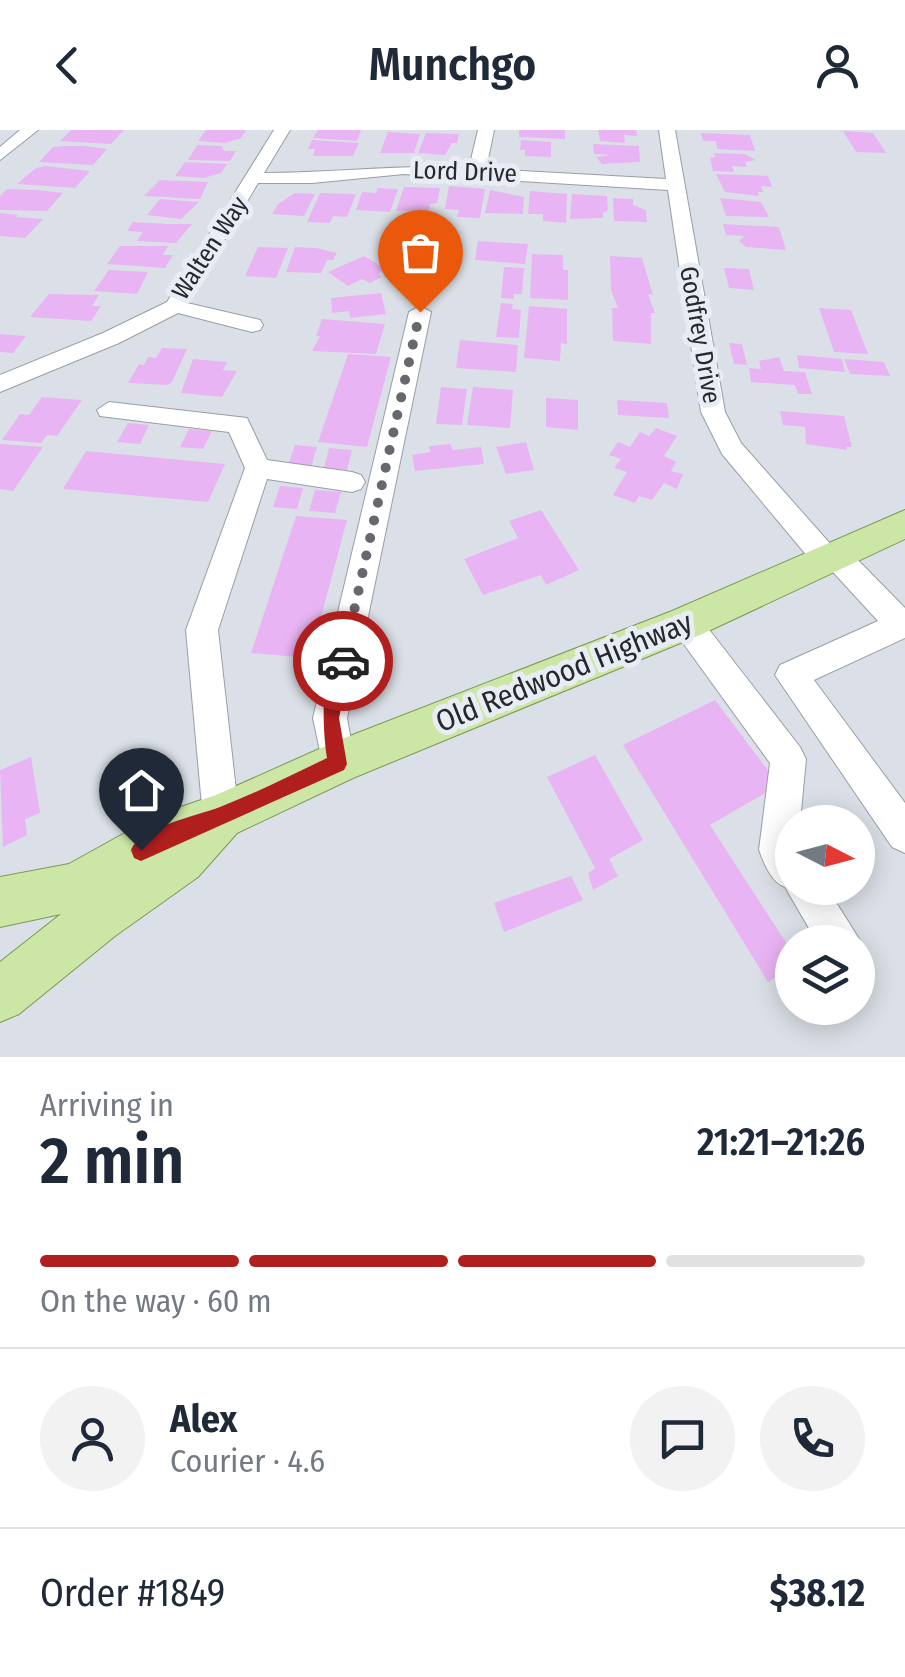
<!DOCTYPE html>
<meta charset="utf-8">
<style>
body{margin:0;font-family:"Fira Sans Condensed",sans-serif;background:#f2f2f3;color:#1f2937;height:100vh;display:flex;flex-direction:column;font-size:38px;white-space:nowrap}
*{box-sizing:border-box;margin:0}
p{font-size:32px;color:#747a83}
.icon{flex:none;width:55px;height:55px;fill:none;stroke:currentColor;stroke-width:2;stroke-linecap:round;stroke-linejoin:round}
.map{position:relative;height:927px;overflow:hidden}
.details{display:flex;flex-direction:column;background:#fff;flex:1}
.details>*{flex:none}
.needle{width:65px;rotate:96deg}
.tools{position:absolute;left:775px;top:675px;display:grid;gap:20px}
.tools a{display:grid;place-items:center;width:100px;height:100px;border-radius:50%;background:#fff;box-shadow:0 5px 25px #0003;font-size:50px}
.pin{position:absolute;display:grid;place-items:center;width:85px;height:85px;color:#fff;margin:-102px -42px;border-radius:50% 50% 50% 0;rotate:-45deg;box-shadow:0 0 10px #0007}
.pin .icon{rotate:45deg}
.courier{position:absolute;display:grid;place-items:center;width:100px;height:100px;margin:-50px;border:8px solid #b01f1e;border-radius:50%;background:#fff;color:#222;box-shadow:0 2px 12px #0007}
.overview em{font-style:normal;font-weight:600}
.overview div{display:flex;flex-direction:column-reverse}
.overview{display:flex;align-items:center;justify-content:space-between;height:170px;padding:0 40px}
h1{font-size:65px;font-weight:600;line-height:75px}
.bar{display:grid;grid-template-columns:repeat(4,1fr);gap:15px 10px;align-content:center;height:120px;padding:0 40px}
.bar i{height:12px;border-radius:8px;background:#e0e1e3}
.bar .on{background:#b01f1e}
.bar p{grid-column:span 4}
.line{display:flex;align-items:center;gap:25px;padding:0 40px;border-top:2px solid #e0e1e3}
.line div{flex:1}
.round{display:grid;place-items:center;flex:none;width:105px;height:105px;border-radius:52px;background:#f2f2f3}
header{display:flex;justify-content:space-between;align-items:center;height:130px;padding:0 40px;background:#fff;font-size:45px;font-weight:600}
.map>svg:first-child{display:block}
</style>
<header><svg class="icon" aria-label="back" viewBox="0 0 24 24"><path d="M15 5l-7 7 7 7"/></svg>Munchgo<svg class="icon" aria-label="person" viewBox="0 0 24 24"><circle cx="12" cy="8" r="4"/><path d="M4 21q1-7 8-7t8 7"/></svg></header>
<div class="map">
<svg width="905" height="927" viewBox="0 0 905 927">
<rect width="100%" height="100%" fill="#dbe0e8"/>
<path fill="#e9b4f3" d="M71 0H124L111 14 60 11Z
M206 0H246L241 8 225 13 198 11Z
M318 0H361L357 11 313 8Z
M519 0H565V9L519 7Z
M598 0H636L637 6 624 5 625 13 600 11Z
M843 1 873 3 886 23 856 22Z
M388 2 420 4 414 23H380Z
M426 3 459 4 457 13H452L445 25 418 23Z
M701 3 750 5 755 21 717 19 716 11H703Z
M312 10 359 13 353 26H313L315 19H308Z
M521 10 551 12V27L525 26V20H520Z
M593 14 639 16 640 32 602 34 596 27 611 25 594 24Z
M197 15 222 16 224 21H236L230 31 188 30Z
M64 16H84L107 19 93 35 39 32 53 17Z
M714 23 745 24 756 30 745 32 747 37 732 36 734 42 713 41 710 28 715 27Z
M185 32 227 34 221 43 204 48 175 46Z
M36 38 46 36 90 41 75 58 17 54Z
M716 44 768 46 772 57 761 56 763 62H758L759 66 725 62Z
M160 50 208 52 200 69 144 66Z
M449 56 485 59 480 88 457 87 459 80 445 79Z
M404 57 440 58 437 73 430 74 429 80 396 81Z
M378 58 398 59 390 82 356 80 362 62 376 63Z
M7 59 39 60 63 63 47 81 0 80V66Z
M490 60 524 67 523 84 485 83Z
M530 61 567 64 566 93 543 91V84H528Z
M295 63 315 64 304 86 272 84 278 74Z
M320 63 356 64 347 87 333 86 330 93 307 92Z
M572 64 607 66 608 80 603 83V88L570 89Z
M613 68 633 69V75L646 80 647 92 614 91Z
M720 68 761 72 769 87 726 86Z
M160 69 199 72 181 89 147 85Z
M0 83 18 85 16 87 43 89 25 108 0 106Z
M133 92 169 94H192L176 113 137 111 143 102 127 101Z
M723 94 779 97 786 120 746 117 739 111 744 106 726 105Z
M478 111 528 114 525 134 475 130Z
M120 116H168L163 125H173L165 138 107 134Z
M258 117 288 118 276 148 245 146Z
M295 117 316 118 337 123 333 130H327L321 143 286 142Z
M532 124 563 125V140H568V170L530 168Z
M364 126 386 139 378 144 382 147 370 153 362 149 348 156 328 142Z
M610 126 642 128 653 165 648 164 655 183H651V214L613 211 612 178H618L611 160Z
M504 137 524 138 522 164H514V169L501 168Z
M724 138 749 139 754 160 729 158Z
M109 140 148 142 137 164 94 161Z
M381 163 386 184 350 188 349 181 332 183 331 168Z
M49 164 99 165 92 176H101L91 191 30 187Z
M501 173 513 174 512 179 521 180 519 208 496 207Z
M529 176 567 179V214L561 213 560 231 524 228Z
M819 178 851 180 868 224 834 222Z
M322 189 385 194 376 224 312 221 320 206H316Z
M0 204 26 206 13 223 0 222Z
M460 210 518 215 516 242 456 238Z
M729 213 742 214 747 235 734 234Z
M162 218 187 219 172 252 168 255 128 253 139 234 144 235 148 227 156 228Z
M348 224 391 227 367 317 318 312Z
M797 225 842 229 845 242 799 238Z
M779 227 784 241 805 242 812 264H798L795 255 751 252 749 238 761 239 759 231Z
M193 229 227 232 223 240 237 241 222 267 181 263Z
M844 229 884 232 890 246 850 244Z
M441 257 467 259 462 295 436 294Z
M473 257 513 260 510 298 467 295Z
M42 267 82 270 57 306 47 305 41 313 2 310 20 284 29 285Z
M546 268 578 270V300L546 297Z
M617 270 667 273 669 288 618 285Z
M780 281 844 286 852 317H846L847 320 806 314 805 297 783 295Z
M128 293 149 295 140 314 117 312Z
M656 298 677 306 664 326 676 332 671 341 683 344 677 359 664 353 652 370 639 366 635 373 613 365 627 342 614 338 621 329 609 325 618 312 630 317 640 302 649 306Z
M189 299 212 301 203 319 180 317Z
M526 312 534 340 506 344 496 317Z
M0 314 43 317 13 361 0 359Z
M450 314 453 320 481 317 484 334 415 341 412 325 430 322 429 316Z
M295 315 317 317 311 337 288 335Z
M329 318 352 320 347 340 324 338Z
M86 321 225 334 208 372 63 359Z
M280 356 303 358 297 379 273 377Z
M315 360 341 362 335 383 309 381Z
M541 380 579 440 546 455 541 445 483 465 464 429 518 408 509 391Z
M296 386 347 390 310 528 251 523Z
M715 570 779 655 710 695 792 822V836L768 852 623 615Z
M595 625 643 710 609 729 618 746 593 760 588 743 595 738 547 647Z
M31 627 40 683 25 689 27 705 3 717 0 640Z
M571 746 583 770 504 802 494 773Z"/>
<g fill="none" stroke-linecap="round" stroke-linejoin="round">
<defs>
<path id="minor" d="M20 0H38L0 30V17Z
M274 0H290L264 43C335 43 398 34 469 38L478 0H494L486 39 666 49 659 0H675L725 282 741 313 833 417 847 419 905 478V508L814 550 905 673V723L892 717 775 545 780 535 878 491 832 441 818 439 722 324 701 282 668 60 404 44 312 53H258L187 173 260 190 263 195 260 200 252 202 178 183 119 213 0 262V245L103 203 167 172Z
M420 176 431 182 347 588 355 633 349 645 337 650 325 645 313 588 409 182Z
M109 272 247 288 267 330 352 342 361 345 365 352 361 359 352 362 267 349 218 500 239 687 234 700 221 705 208 700 203 687 186 500 245 338 229 302 100 286 97 280Z
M686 480 697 484 800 617 806 629 800 692H792V758H827L861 812 858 821V812H817L785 757C771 752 764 733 759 720L770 633 675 502 671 493 675 484Z"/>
<path id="major" d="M905 380V409L700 505 353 648 237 703 198 747 115 806 19 884 0 892V832L61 784 0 797V747L69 734 157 685 216 665 337 611 672 481Z"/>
</defs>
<use href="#minor" stroke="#999ea5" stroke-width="2"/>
<use href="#major" stroke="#7c9855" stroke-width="2"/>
<use href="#minor" fill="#fff" fill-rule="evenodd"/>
<use href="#major" fill="#cce6a6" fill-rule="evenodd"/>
</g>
<path fill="#b01f1e" d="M343 524 351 531 339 588 347 634 344 640 141 731 134 728 131 720C140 697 197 686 220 677 256 663 292 645 327 628 323 603 318 538 343 524Z"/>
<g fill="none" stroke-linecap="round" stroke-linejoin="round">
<path stroke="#65686d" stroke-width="10" stroke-dasharray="0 18" d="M343 531 420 182"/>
</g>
<g text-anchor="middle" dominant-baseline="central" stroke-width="10" stroke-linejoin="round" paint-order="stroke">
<g font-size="25" fill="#26282b" stroke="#e8edf5">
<text transform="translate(465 42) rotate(2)">Lord Drive</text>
<text transform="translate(210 118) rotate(-57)">Walten Way</text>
<text transform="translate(700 205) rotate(80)">Godfrey Drive</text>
</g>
<g font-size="30" fill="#26282b" stroke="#e8edf5">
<text transform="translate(564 542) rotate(-22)">Old Redwood Highway</text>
</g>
</g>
</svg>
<div class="tools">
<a><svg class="needle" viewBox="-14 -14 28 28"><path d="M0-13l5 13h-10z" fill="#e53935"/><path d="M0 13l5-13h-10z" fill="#747a83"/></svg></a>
<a><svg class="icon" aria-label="layers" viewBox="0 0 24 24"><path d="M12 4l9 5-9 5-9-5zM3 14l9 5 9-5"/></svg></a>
</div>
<div class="pin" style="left:420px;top:182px;background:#ea580c"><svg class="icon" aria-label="bag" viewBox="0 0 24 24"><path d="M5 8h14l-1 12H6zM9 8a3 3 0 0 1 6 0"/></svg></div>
<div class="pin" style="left:141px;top:720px;background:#1f2937"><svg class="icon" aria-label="home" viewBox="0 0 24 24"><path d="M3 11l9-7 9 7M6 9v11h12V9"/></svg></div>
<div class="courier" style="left:343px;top:531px"><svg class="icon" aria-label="car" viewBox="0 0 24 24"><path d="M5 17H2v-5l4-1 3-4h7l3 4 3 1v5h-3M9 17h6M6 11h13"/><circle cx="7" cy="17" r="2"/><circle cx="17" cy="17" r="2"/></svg></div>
</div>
<section class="details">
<div class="overview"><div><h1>2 min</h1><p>Arriving in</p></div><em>21:21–21:26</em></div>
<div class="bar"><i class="on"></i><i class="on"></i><i class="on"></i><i></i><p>On the way · 60 m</p></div>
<div class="line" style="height:180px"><a class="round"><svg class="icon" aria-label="person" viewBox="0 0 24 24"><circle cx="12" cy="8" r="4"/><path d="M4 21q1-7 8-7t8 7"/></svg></a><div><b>Alex</b><p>Courier · 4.6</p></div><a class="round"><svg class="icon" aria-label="chat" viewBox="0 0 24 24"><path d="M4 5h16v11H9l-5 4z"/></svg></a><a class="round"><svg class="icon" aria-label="phone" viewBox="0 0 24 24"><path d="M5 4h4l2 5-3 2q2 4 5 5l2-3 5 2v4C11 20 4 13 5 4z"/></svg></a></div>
<div class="line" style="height:130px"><div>Order #1849</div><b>$38.12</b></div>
</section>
